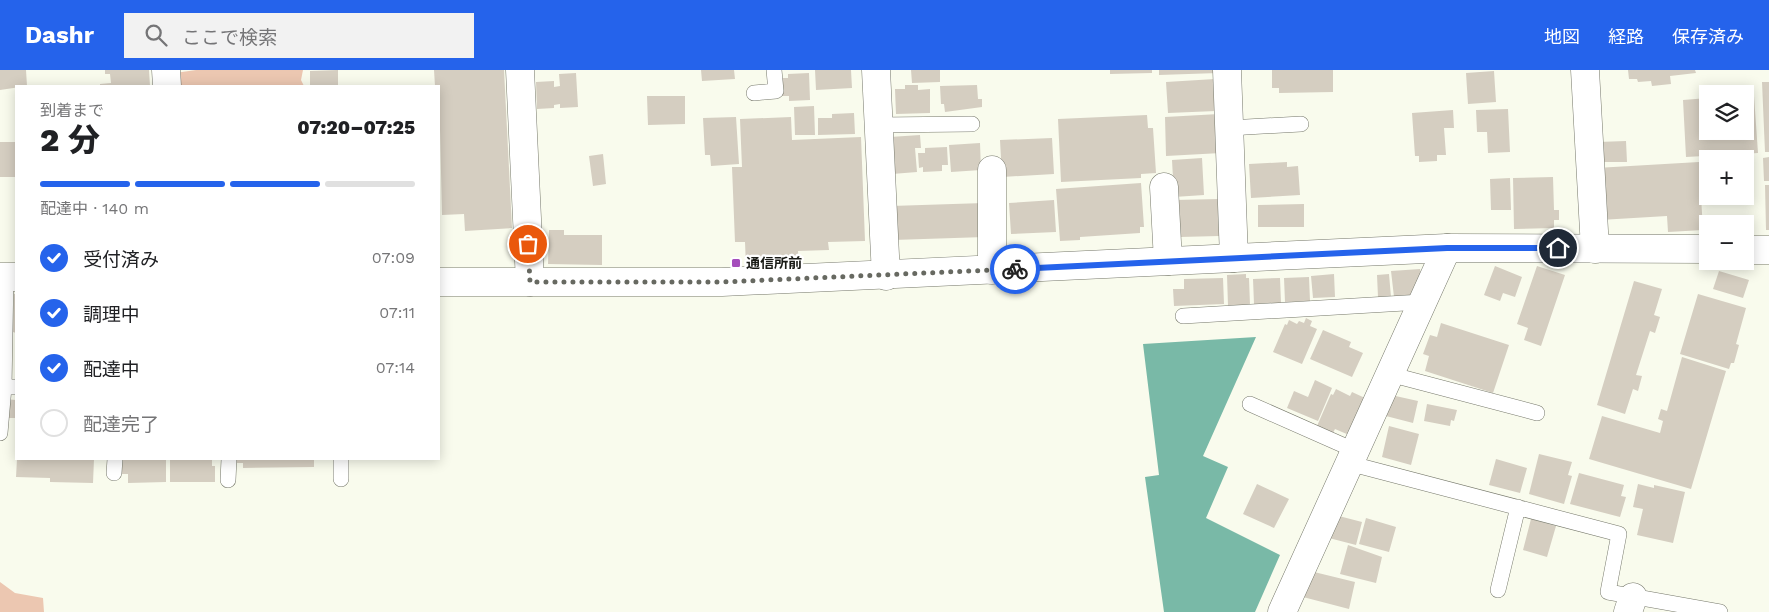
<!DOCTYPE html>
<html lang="ja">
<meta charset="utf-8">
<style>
body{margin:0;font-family:"Work Sans","Noto Sans JP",sans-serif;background:#f2f2f2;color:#202124;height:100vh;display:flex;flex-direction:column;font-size:19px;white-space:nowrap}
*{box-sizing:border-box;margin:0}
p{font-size:16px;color:#757577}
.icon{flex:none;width:28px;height:28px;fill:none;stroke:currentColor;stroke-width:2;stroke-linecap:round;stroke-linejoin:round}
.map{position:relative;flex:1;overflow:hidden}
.panel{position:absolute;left:15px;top:15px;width:425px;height:375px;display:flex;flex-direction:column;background:#fff;border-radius:0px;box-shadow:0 2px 12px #0003}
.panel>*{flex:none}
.controls{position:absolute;left:1699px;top:15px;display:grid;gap:10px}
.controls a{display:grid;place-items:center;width:55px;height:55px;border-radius:0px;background:#fff;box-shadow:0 2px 12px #0003;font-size:25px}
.pin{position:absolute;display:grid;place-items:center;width:42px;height:42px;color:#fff;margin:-21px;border:2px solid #fff;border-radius:50%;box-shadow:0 1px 5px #0007}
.courier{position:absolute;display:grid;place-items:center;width:50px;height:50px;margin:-25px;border:4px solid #2563eb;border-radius:50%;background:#fff;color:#222;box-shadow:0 1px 6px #0007}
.head em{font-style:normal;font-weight:800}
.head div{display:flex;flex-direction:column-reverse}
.head{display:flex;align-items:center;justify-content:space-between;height:85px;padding:0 25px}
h1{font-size:32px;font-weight:800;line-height:38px}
.bar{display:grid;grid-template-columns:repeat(4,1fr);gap:8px 5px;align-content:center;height:60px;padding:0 25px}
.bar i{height:6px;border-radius:4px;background:#e0e0e0}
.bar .active{background:#2563eb}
.bar p{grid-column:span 4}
ol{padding:0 25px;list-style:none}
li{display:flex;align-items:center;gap:15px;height:55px}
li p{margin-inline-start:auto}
li .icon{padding:5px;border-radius:50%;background:#2563eb;color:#fff;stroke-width:4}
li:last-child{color:#757577}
li i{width:28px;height:28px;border:2px solid #e0e0e0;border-radius:50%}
header{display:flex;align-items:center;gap:30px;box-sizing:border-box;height:70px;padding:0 25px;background:#2563eb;color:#fff}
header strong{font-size:24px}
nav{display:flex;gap:28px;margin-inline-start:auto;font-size:18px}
.search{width:350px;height:45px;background:#f2f2f2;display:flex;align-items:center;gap:12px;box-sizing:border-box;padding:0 18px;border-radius:0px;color:#757577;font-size:19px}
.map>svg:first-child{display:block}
</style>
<header>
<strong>Dashr</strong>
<div class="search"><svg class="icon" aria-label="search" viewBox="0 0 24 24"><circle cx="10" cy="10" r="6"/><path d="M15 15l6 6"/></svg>ここで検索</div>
<nav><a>地図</a><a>経路</a><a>保存済み</a></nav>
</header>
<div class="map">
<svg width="1769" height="542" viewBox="0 0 1769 542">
<rect width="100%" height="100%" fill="#f9fbed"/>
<path fill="#ecc7b1" d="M196 0H303L301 10 304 16H170L175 3Z
M0 512 15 523 43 528 44 542H0Z"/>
<path fill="#79b9a7" d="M1256 267 1203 386 1228 397 1206 448 1280 485 1255 542H1164L1145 407 1159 405 1143 274Z"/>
<path fill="#d5cec1" d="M0 0H26L27 16 0 20Z
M105 0H149L150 16H100V14L111 13 110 4H105Z
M338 0V16H310V1Z
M434 0H504L512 158 465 161 464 144 442 145 439 16H435Z
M701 0H734L735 9 702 11Z
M815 0H851L852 18 816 20Z
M911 0H940V12L912 13Z
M1110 0H1152V3L1110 4Z
M1159 0H1218V3L1159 5Z
M1272 0H1333V22L1279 23V18H1272Z
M1628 0H1695L1696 3 1670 6 1671 14 1652 16 1651 11 1638 12 1637 9H1629Z
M1494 1 1496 32 1468 34 1466 3Z
M576 3 578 37 560 38V34L554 35V38L537 39 536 12 554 11V17L560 16 559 4Z
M809 3 810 30 789 31V26H782L781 8H788V4Z
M1215 9 1216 41 1168 43 1166 12Z
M1762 12H1769V82H1765Z
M905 15H918V20L930 19V43L896 44 895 19H905Z
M977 15 978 29H982V37L945 42 944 34H941L940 16Z
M647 26H685V54L648 55Z
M1745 26H1754L1758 83 1686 87 1683 30 1708 28V61H1745Z
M814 36 815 65H795L794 37Z
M1508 39 1510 82 1488 83 1487 62H1477L1476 40Z
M1453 40 1454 58H1444L1446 85H1437V91L1419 92V86H1415L1412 43Z
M854 43 855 64 818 65V48H832V44Z
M1219 44 1221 83 1166 86 1165 47Z
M1147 45 1148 58H1153L1156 103 1141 104V108L1061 112 1058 49Z
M736 47 739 94 711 96 710 85H705L703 48Z
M791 47 792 70 861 67 865 171 828 172 829 180 798 181 799 194 746 196 745 172H735L732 97H742L740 49Z
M920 65 921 78H915L917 102 892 104 890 67Z
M1052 68 1054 104 1002 107 1000 70Z
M1626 71 1627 92H1598V72Z
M0 72H16V107H0Z
M980 73 981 100 951 102 949 75Z
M947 77 948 95H942V101L923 102V97L919 98 918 83H925V78Z
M603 84 606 114 593 116 589 86Z
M1769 87V111H1764L1763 88Z
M1202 88 1204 125 1174 127 1172 90Z
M1287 92V97L1298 96 1300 125 1251 128 1249 94Z
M1699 92 1703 160 1668 162 1667 146 1600 150 1596 98Z
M1553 107 1554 140H1559V150H1554V158L1514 159 1513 108Z
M1510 108 1511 140H1491L1490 109Z
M1141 113 1144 157H1140V163L1080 167V170L1060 171 1056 119Z
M1765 115H1769V160H1766Z
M1219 129V166L1180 167 1174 130Z
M1054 130 1056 162 1011 164 1009 133Z
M984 133 985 167 893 170 891 136Z
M1304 134V157H1258V135Z
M549 160H564V165H602V195L548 194Z
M1495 196 1522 207 1515 227 1503 223 1500 231 1484 225Z
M1537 196 1565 205 1541 276 1524 270 1528 258 1517 254Z
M1420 199 1421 206 1414 225 1394 227 1391 201Z
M1719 201 1749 210 1743 228 1713 219Z
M1246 204V208H1249L1250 235 1228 236 1227 205Z
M1334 204 1335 227 1313 228 1311 206Z
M1389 204 1391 227H1378L1377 205Z
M1309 207 1310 231 1285 232 1284 208Z
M1223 208 1224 234 1174 236 1173 219H1184V209Z
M1280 208 1281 233 1254 234 1253 209Z
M1634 211 1662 219 1654 245 1660 247 1655 263 1650 261 1636 305 1642 306 1638 321 1633 319 1625 344 1597 335Z
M14 224H16V263L13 262Z
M1698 224 1746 238 1736 274 1739 275 1734 293H1731L1729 299 1680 284Z
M1306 248 1312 251 1310 256 1317 259 1302 294 1273 282 1285 254 1287 255 1289 250 1297 254 1299 251 1304 253Z
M1441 253 1509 275 1493 323 1425 301 1429 286 1423 284 1430 265 1437 267Z
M1323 260 1351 272 1349 277 1363 283 1352 307 1310 289Z
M1682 287 1726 301 1691 419 1589 389 1602 346 1660 363 1663 351 1658 349 1661 339 1667 341Z
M1315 310 1332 318 1318 351 1287 338 1294 321 1308 327Z
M1336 319 1350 326 1352 322 1365 328 1349 365 1335 359 1333 363 1317 356 1331 324 1333 325Z
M1391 325 1418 331 1413 353 1386 346Z
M5 329 16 330V348H5Z
M1427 334 1457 340 1454 351 1451 350 1450 356 1424 351Z
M1389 356 1419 364 1411 395 1382 387Z
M1539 384 1572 392 1568 405 1572 406 1564 434 1529 424Z
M17 389H94L93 413 50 412V408L16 407Z
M121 389H166V412L128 413V404H121Z
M170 389H212V396H215V412H170Z
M237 389H314V397L243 398V393H237Z
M1496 389 1527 398 1520 423 1489 415Z
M1579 403 1624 415 1621 426 1626 427 1620 447 1570 434Z
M1257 414 1289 429 1274 458 1243 444Z
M1638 414 1654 418V415L1685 422 1673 473 1637 465 1643 439 1633 437Z
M1335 445 1362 452 1356 475 1329 468Z
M1366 448 1396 457 1389 482 1359 474Z
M1531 449 1556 456 1547 487 1523 480Z
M1348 475 1382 487 1376 513 1340 504Z
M1310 501 1355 512 1349 539 1303 527Z"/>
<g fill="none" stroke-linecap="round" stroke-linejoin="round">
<defs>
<path id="service" d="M754 23 776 21 774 0
M879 55 972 54
M1229 58 1301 54
M6 207 4 317H16
M1183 246 1422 232
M1389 304 1537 343
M1250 334 1354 380
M0 363 4 317
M341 389V409
M1348 393 1619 464 1608 522 1720 542
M114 403 115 389
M228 410 229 389
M1498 520 1518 437"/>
<path id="minor" d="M166 0 167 16
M520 0 530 212
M876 0 886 206
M1227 0 1234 188
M1585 0 1595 179
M992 100V200
M1164 117 1168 191
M1282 542 1447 178
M1628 542 1633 527"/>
<path id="secondary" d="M1745 180H1769
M0 207H16
M439 212H722L1447 178 1708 179"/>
</defs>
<use href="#service" stroke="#76786b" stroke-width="16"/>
<use href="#minor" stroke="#76786b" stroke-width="29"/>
<use href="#secondary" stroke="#76786b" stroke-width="29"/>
<use href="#service" stroke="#fff" stroke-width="15"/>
<use href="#minor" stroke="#fff" stroke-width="28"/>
<use href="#secondary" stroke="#fff" stroke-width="28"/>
</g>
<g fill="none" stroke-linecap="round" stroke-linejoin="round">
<path stroke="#676961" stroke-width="5" stroke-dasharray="0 9" d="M528 174 530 212H722L1015 199"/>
<path stroke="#2563eb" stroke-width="6" d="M1015 199 1447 178H1558"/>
</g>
<rect fill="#a54ebc" stroke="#fff" stroke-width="2" x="731" y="188" width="10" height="10" rx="2.5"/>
<g text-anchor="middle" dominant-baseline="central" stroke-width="4.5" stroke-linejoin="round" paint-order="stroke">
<g font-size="14" font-weight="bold" fill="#191a15" stroke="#fff" text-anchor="start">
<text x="746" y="193">通信所前</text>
</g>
</g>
</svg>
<div class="controls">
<a><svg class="icon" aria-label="layers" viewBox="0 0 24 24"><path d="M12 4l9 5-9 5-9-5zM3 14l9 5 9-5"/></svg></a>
<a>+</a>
<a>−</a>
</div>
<div class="pin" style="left:528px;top:174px;background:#ea580c"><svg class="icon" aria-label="bag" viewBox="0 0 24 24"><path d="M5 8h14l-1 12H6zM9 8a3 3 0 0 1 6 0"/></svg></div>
<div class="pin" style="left:1558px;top:178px;background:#1f2937"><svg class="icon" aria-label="home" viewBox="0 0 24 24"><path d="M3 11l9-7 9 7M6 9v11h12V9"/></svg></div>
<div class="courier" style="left:1015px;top:199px"><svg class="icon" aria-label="bike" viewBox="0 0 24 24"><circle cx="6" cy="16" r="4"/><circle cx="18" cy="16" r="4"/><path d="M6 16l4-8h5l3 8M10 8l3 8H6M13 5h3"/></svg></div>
<section class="panel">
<div class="head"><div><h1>2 分</h1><p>到着まで</p></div><em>07:20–07:25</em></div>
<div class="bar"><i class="active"></i><i class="active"></i><i class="active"></i><i></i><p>配達中 · 140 m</p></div>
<ol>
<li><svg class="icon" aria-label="check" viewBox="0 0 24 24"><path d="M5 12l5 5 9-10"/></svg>受付済み<p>07:09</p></li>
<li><svg class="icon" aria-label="check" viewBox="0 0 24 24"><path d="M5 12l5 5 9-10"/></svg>調理中<p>07:11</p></li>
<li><svg class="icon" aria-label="check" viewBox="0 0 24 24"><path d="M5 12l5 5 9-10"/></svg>配達中<p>07:14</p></li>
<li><i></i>配達完了</li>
</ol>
</section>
</div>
